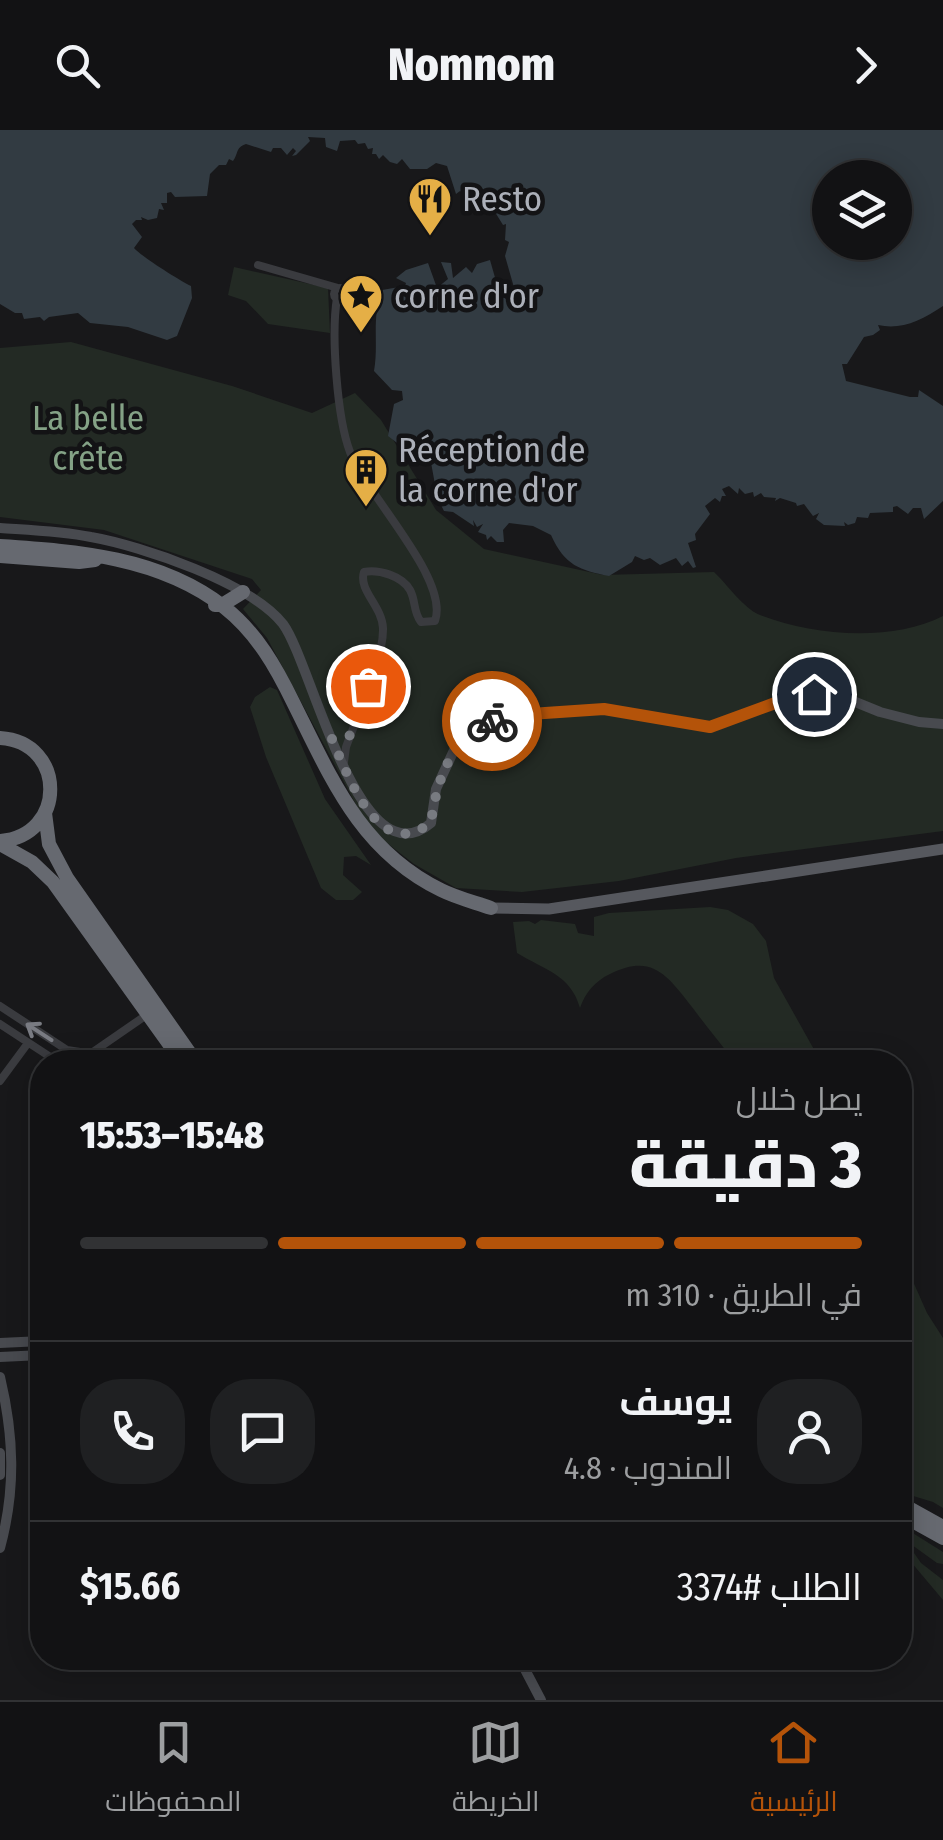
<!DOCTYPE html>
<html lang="ar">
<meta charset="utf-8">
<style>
body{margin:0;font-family:"Fira Sans Condensed",Cairo,sans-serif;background:#1f2022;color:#f1f3f6;direction:rtl;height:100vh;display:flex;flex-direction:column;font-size:38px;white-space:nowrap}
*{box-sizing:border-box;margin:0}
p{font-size:32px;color:#9c9ea0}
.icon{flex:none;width:55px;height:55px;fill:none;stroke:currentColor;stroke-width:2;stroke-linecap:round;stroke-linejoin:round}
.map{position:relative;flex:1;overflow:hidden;direction:ltr}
.details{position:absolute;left:30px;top:920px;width:882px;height:620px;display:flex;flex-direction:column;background:#121214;border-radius:40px;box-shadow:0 5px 25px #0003,0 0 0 2px #313234;direction:rtl}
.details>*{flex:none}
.controls{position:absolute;left:812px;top:30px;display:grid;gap:20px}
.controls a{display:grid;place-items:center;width:100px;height:100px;border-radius:50%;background:#121214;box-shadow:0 5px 25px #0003,0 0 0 2px #313234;font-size:50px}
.pin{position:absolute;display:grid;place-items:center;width:85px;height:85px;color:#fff;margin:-42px;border:5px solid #fff;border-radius:50%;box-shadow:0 2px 10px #0007}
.courier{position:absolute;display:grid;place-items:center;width:100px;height:100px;margin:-50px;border:8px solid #b45309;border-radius:50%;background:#fff;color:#222;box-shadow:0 2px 12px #0007}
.summary em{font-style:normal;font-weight:800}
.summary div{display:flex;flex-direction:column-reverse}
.summary{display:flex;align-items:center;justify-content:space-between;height:170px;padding:0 50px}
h1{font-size:65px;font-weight:800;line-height:75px}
.bar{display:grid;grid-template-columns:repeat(4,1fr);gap:15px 10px;align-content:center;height:120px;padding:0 50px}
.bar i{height:12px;border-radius:8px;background:#313234}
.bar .on{background:#b45309}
.bar p{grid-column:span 4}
.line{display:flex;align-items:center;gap:25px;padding:0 50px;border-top:2px solid #313234}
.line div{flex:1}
.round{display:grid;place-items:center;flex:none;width:105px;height:105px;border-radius:40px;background:#1f2022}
header{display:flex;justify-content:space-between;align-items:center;height:130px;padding:0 50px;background:#121214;font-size:45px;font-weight:800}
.dock{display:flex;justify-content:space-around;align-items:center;height:140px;border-top:2px solid #313234;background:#121214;font-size:28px;color:#9c9ea0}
.dock a{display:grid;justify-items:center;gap:5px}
.dock .on{color:#b45309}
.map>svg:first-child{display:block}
</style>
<header><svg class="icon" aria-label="forward" viewBox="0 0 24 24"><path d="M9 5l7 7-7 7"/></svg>Nomnom<svg class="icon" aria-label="search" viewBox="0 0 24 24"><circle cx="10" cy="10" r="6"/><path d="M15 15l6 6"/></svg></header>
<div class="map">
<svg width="943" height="1570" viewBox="0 0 943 1570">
<rect width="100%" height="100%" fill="#18181a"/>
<path fill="#232a24" d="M234 137 328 158 330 203 268 194 246 171 228 165Z
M71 212 232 256 312 283 355 263 381 290 436 380 484 419 603 445 714 442C727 454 743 478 760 485 813 506 892 512 943 486V701L736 728 619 751 522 762 456 758 414 734 369 699 267 508 243 479 261 460 252 449 104 400 0 387V218Z
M270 557 277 560 325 669 371 735 356 726 344 727 343 745 362 762 353 770H336L321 758 266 627 250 577 255 567Z
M710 777 728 780 753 794 766 811 774 848 821 932H735C721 914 706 896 692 877 667 845 652 823 610 844 595 851 585 863 580 878 571 845 545 840 517 823L513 792 529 791 535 794 541 790 575 794 578 803 594 806V787L609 783Z
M900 1122 927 1183 943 1208V1378L933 1372 900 1362Z
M900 1395 943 1422V1434L937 1433 905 1410 921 1433 943 1450V1470L900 1419Z"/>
<path fill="#323b42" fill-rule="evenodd" d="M0 0H943V176C921 191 901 200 878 195L880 200 873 205 864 207 847 234H842L846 251 910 267H918L919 260 943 276V371L924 389 921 378H913L908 384 897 376 893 377V382L870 383 868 388 857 387 855 393 848 395 844 392 845 396 824 395 816 389 819 383 813 386 804 374 797 376 796 373 780 368 775 371 776 368 764 367 761 363 754 367 753 362 745 364 739 358 738 364 729 356 722 359 726 366H722L720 372 715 368 705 376 710 384 695 404 696 410 688 413 696 437 693 438 688 431 682 436 676 428 660 435 650 428 644 430 635 426 632 432 609 446C580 440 565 436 551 405L533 396 509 393 503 400 504 412H497L491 406 487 410 486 405 478 402 483 394 477 397 473 390 474 396 453 382 444 381 441 375 443 366 436 360 430 327 405 319 388 306 394 274 403 270 402 261 392 260 374 241C379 212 371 190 382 160L405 156 406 153 396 148 406 140 428 133 437 158 448 149 441 132 451 133 453 148 466 137 472 143 477 134 490 130 500 165 512 173 517 168 505 126 509 112 505 110 506 94 503 95 490 74 484 75 483 81 480 75 460 61 456 64 447 36 436 33 427 39H410L402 29 397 34 390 32 383 25 379 29 376 24H372L373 18 368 19 365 13 358 14 355 10 340 11 337 21 326 17 325 8 308 7 310 11 296 25 292 26 296 21 293 18 287 25 281 18H273L271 22 246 14C235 18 239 23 233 31L229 29 226 35H219L210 44 207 66 175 67 171 62 167 63V73H161L164 80 159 79 157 88 148 90 141 87 142 90H136L132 94 142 107 134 118C142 127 179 150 191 156L192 168 177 206 167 210 128 197 90 193 78 183 49 187 44 191 40 187 24 189 22 183H15L0 174ZM830 48H895V112H830Z"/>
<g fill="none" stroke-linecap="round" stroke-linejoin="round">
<path stroke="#3a3b3f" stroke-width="8" d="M258 135 338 158
M334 164a6 6 0 1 1 12 0a6 6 0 1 1-12 0Z
M345 162 362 158
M337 168C331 204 337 288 350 322 367 366 450 449 435 491L421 492C413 482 416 471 410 460 402 446 379 439 364 442 358 460 382 476 383 498 384 529 357 586 346 617L344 632
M0 876 67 920 80 922
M0 894 58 932
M90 924 148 884
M72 932 76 924H90L94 932
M0 951 28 913"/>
<path stroke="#484a4f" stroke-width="10" d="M0 398C30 400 61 401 91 407 142 416 251 453 283 494 312 533 359 754 431 693L436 659 455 618 476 599 502 586 604 579 710 597 778 572 814 564 848 569 880 582 919 592 943 594
M0 1213 42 1211
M0 1227 42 1225
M0 1247C14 1306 16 1359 0 1418
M0 1323V1345
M519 1528 541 1570"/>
<path stroke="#56585e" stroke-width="11" d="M491 778 549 779 943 719"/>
<path stroke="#666970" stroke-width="14" d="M0 416C77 421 160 427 224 477 257 503 276 537 294 574 332 650 361 721 441 760 457 768 474 772 491 778
M0 426 79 432 95 430
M215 475H222L243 462
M0 608C67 612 67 706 0 711
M45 683 49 714 67 748 196 932
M0 714 32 732 53 752 182 932
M900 1373 943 1397
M900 1384 943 1408"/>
</g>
<defs><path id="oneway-shaft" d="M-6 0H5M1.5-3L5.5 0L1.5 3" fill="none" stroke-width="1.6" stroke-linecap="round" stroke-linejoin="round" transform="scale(2.5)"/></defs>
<use stroke="#797b82" href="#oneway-shaft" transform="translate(39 902) rotate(-147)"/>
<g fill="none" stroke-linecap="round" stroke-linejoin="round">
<path stroke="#787b81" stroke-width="10" stroke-dasharray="0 18" d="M368 556 352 605 332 609C348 646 380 736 431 692 438 647 449 612 492 591"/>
<path stroke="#b45309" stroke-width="12" d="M492 591 502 586 604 579 710 597 778 572 814 564"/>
</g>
<defs>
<symbol id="restaurant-pin" viewBox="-11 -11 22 30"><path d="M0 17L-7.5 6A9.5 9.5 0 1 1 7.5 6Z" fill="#e5af46" stroke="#131315"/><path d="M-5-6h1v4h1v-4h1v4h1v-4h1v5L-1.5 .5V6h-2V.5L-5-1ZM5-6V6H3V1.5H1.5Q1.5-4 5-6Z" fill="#111"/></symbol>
<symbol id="sight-pin" viewBox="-11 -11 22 30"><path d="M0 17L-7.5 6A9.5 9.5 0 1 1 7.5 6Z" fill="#e5af46" stroke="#131315"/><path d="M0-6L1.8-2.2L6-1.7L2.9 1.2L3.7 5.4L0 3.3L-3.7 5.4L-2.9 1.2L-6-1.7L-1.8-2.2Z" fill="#111"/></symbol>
<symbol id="building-pin" viewBox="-11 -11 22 30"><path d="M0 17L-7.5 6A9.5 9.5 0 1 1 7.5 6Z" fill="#e5af46" stroke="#131315"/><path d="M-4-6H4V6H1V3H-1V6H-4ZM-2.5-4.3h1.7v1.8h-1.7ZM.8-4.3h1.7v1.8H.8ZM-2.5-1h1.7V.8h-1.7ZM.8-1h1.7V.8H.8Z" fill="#111"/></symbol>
</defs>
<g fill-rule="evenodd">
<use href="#restaurant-pin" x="405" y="44" width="50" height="68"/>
<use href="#sight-pin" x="336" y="141" width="50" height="68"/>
<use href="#building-pin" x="341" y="315" width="50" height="68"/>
</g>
<g text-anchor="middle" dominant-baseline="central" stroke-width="9" stroke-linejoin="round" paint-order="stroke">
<g font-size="35" fill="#acb0b9" stroke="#131315" text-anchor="start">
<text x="462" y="69">Resto</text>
<text x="394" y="166">corne d'or</text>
<text x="398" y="320">Réception de<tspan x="398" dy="40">la corne d'or</tspan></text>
</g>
<g font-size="35" fill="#84a286" stroke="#131315">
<text x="88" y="288">La belle<tspan x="88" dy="40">crête</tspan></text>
</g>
</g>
</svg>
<div class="controls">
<a><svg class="icon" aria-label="layers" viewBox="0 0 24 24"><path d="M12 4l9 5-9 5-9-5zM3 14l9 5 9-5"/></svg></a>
</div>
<div class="pin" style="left:368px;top:556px;background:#ea580c"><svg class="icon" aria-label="bag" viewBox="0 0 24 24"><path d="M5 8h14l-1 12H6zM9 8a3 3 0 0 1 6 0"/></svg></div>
<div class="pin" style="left:814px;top:564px;background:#1f2937"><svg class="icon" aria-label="home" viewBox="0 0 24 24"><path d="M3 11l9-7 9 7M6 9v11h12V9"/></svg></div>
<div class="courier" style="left:492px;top:591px"><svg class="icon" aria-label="bike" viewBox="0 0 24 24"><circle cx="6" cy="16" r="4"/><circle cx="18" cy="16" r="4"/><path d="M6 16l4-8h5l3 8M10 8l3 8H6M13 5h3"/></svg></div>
<section class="details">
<div class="summary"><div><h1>3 دقيقة</h1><p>يصل خلال</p></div><em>15:48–15:53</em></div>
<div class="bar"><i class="on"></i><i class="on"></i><i class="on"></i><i></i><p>في الطريق · 310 m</p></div>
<div class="line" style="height:180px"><a class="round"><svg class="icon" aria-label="person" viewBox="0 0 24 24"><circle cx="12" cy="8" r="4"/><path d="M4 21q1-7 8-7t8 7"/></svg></a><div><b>يوسف</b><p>المندوب · 4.8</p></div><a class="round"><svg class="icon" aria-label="chat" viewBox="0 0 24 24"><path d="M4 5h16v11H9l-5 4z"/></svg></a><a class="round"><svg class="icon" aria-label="phone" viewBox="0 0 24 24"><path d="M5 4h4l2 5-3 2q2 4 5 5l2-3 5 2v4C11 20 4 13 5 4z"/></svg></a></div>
<div class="line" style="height:130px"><div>الطلب #3374</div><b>$15.66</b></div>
</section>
</div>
<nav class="dock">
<a class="on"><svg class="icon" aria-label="home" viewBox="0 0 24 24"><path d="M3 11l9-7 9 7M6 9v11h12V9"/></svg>الرئيسية</a>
<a><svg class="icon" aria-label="map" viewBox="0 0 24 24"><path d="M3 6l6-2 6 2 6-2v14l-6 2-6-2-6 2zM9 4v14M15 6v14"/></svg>الخريطة</a>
<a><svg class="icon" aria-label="saved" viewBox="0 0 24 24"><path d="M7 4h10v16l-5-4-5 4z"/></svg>المحفوظات</a>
</nav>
